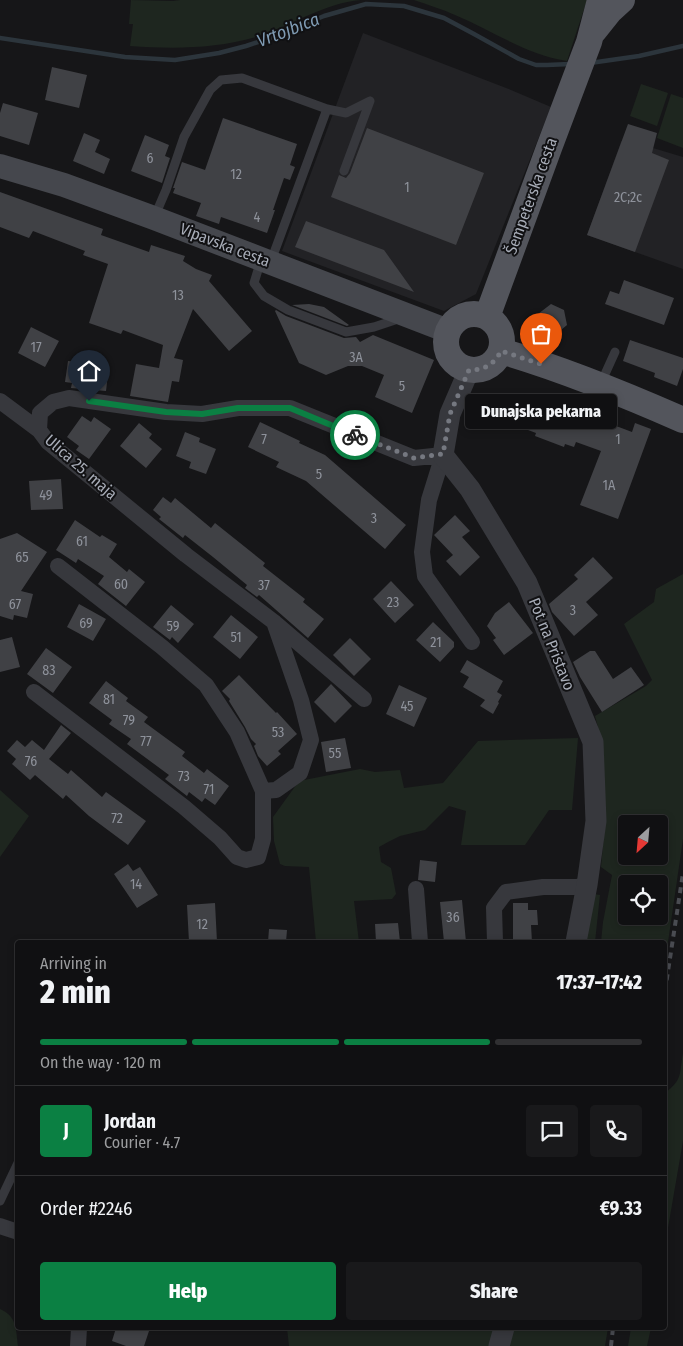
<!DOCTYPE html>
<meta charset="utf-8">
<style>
body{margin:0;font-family:"Fira Sans Condensed",sans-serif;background:#19191b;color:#f1f3f6;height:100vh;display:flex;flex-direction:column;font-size:19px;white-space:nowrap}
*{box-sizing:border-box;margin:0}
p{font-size:16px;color:#9c9d9f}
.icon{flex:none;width:28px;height:28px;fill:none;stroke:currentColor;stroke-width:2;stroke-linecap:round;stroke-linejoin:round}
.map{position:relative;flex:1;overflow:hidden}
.sheet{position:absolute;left:15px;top:940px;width:652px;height:390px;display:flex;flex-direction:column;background:#101012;border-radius:5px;box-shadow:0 2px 8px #0003,0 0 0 1px #303032}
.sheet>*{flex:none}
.needle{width:32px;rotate:206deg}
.controls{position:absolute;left:618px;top:815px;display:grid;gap:10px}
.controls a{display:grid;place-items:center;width:50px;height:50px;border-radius:5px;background:#101012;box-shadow:0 2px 8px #0003,0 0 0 1px #303032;font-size:25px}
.pin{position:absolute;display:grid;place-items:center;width:42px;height:42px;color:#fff;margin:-51px -21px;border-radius:50% 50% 50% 0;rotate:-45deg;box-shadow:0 0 5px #0007}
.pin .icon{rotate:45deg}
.courier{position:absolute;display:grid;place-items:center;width:50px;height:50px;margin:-25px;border:4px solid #0b8043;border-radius:50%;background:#fff;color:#222;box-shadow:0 1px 6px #0007}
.bubble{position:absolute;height:35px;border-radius:5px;background:#101012;box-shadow:0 2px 8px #0003,0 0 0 1px #303032;font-size:16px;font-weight:800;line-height:35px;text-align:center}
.summary em{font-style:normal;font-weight:800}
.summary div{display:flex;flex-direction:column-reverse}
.summary{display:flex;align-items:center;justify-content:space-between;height:85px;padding:0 25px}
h1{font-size:32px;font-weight:800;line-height:38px}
.bar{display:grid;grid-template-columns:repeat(4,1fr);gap:8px 5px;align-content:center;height:60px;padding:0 25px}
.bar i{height:6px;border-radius:4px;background:#303032}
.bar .on{background:#0b8043}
.bar p{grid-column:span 4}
.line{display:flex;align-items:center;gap:12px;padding:0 25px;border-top:1px solid #303032}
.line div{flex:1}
.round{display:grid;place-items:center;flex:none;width:52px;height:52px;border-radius:5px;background:#19191b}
.primary-button{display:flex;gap:10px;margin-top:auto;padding:10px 25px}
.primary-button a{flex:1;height:58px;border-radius:5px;background:#0b8043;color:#fff;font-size:20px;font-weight:800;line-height:58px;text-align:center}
.primary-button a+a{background:#19191b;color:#f1f3f6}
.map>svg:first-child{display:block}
</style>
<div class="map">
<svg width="683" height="1346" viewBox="0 0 683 1346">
<rect width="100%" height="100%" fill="#161618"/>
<path fill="#222225" d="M363 33 511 90 551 107 476 294 444 311 282 251Z
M623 139 683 157V269L587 235 621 142Z"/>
<path fill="#1e261f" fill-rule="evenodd" d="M131 0 173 1 180 0H361C324 3 291 26 256 37 214 49 173 49 130 46L133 24H129Z
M414 0H587L567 61C525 54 493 31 455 15 442 9 428 5 414 0Z
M641 84 668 93 657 126 630 116Z
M671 94 683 98V148L657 138Z
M683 574V839L667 949H665V942H601L603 922 612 875 601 867 606 813 598 727 595 716 646 686 652 680 624 624 654 602 656 589ZM626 824H659V856H626ZM626 884H659V916H626Z
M578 738 572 810H549L525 845H461L466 811 449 806 425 830 400 836 388 842 379 847 381 862 391 868 396 894 392 899 354 901 359 942H316L309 867 285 866 280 864 274 841 273 817 299 781 360 769 375 772 400 770 404 788 443 783 478 741Z
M0 790 29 816 0 857Z
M594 894 600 895 595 942H586Z
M683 1053V1141L665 1245V1093C683 1079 679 1075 683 1053Z
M0 1309C17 1316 16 1330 18 1346H0Z
M287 1328H495L491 1346H289Z
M514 1328H608L605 1346H508Z
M631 1328H651L647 1346H628Z"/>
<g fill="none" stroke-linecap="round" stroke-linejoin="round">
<path stroke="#2c353c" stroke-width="4.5" d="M0 38 125 57 175 60 219 53 246 46 273 37 324 16 366 4 404 6 444 18 474 34 519 59 536 65H547L570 64
M590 63 639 56 683 46"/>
</g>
<path fill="#404145" d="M52 67 87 75 79 108 45 100Z
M3 103 38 113 29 145 0 136V113Z
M223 118 297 144 290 165 295 167 290 180 284 178 273 210H275L267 233 221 217 219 224 196 216 201 203 173 193 175 188H173L182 162 205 170Z
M628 124 657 133 652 153 669 160 635 252 587 235Z
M367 128 484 173 456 245 331 197 339 175 346 178 350 173Z
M84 133 100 140 95 152 110 159 104 174 73 161Z
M145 135 169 145 165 156 170 158 162 183 131 171Z
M0 192 103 229 101 235 149 252 151 245 185 256 183 261 196 269 212 275 209 281 252 331 229 351 193 309 174 358 183 360 179 382 172 381 168 402 130 396 136 364 159 368 163 345 123 330 121 334 89 323 108 264 83 255 85 251 33 231 29 238 0 227Z
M306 221 384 250 414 292 295 247Z
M624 280 674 298 664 325 605 304 610 291 619 294Z
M309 304 324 307 349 325 347 326 292 305Z
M551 304 564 310 567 325 555 335 540 330 538 314Z
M276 310 286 316 344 338 356 337 360 342 373 335 434 360 412 413 375 397 384 375 362 366H348L326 375 299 363 275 311Z
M31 327 59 341 45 367 18 353Z
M630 340 683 358V369L677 386 654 377 655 373 623 361Z
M68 361 109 366 106 391 71 388 72 383 65 382Z
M548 394 581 406 579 412 632 432 635 423 651 429 618 519 580 505 601 451 576 442 574 447 565 444 564 447 535 436 536 433 528 430 538 402 544 405Z
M82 416 91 422 94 417 111 429 89 459 76 450 79 446 67 437Z
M260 422 300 441 299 443 325 455 406 525 385 549 306 481 276 467 279 462 248 447Z
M139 423 152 434 149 438 162 449 146 468 120 446Z
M185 432 200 438 199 442 216 449 206 474 189 468 191 462 176 456Z
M61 479 63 509 31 510 29 481Z
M163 497 171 503 175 498 211 528 215 523 265 563 263 566 305 599 303 602 324 619 308 638 259 595 257 597 245 588 247 585 213 557 185 535 183 538 159 519 161 517 153 510Z
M455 515 470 531 462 537 480 557 460 576 446 561 453 555 434 535Z
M75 520 100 537 102 535 117 544 109 557 127 572 129 569 145 582 126 606 98 584 104 576 78 559 76 563 56 550Z
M17 533 47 552 21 591 33 594 27 618 14 615 13 620 0 616V539Z
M593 557 613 578 586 602 598 615 574 636 552 612 549 604 578 579 574 575Z
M391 581 414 605 395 623 373 599Z
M509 602 533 633 504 655 493 640 496 638 487 626 495 613Z
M79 604 106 619 93 641 67 627Z
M171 605 194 624 178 643 172 637 170 640 153 627Z
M231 615 258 637 240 659 213 637Z
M433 622 454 642V647L440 662 416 640Z
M12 637 20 667 0 672V640Z
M350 638 371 659 354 676 333 655Z
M46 648 72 667 53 693 27 674Z
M590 651H595L613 679 631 667 644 685 602 712 580 677 573 662Z
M467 660 503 681 497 692 502 695 498 702 499 703 493 714 480 706 485 700 463 687 469 677 460 672Z
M239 675 276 713 277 712 297 734 278 751 281 754 267 766 258 756 254 746 256 744 251 739 245 727 229 701 230 699 222 691Z
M106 681 128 698 126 701 148 717 144 722 185 752 182 756 204 773 207 769 229 786 215 805 205 798 202 802 189 792 187 796 165 779 169 775 127 744 131 739 109 724 112 720 89 703Z
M331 684 352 706 335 723 314 702Z
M399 685 427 698 414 727 386 714Z
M61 725 71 733 49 759 68 774 71 770 102 797 106 792 146 821 128 845 89 816 66 795 63 799 35 775 30 780 12 764 16 759 7 751 17 740 25 747 32 740 44 750Z
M345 738 351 768 326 772 321 742Z
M420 860 437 862 435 882 418 880Z
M128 864 133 871 140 867 158 895 137 908 114 874Z
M462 900 466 942H444L440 902Z
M215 903 217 942H189L187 905Z
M513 903H528V910H537L538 925H531L532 942H513Z
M398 923 400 942H376L375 924Z
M269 929 287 930 286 942H268Z
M116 1328H150L144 1346H126L112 1341Z"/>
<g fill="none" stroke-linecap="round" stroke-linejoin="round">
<path stroke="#37383d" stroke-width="9" d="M344 171 370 101
M154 218 166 190 184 137 210 90 221 80 242 78 327 109 346 113 370 101
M261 260 254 283 264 296 288 310 346 332 374 327 401 318
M271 261 327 109
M601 383 615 352
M0 1201 18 1163"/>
<path stroke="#37383d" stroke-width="16" d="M0 401 39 430 48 442 186 555 274 622 364 699
M39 430 40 413 53 402 69 398 166 412 202 414 238 408H290L414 458 443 455 429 500 422 552 425 576 472 642
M58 566 162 647 206 685 237 732 263 791 276 790 300 773 311 740 301 700 274 622
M34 692 184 807 220 838 237 857 246 860 258 857 263 839V791
M416 889 420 942
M495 942 494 908 506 892 543 887H576L587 885
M0 1226 18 1232
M78 1346 79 1328"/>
<path stroke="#37383d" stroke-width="21" d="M469 370 450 414 443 455 470 489 527 583 593 742 596 821 587 885 576 942
M499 1346 504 1328"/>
<path stroke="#45474d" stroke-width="24" d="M0 166 64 185 154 218 448 331"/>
<path stroke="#53555c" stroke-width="26" d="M594 31 610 11 622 0
M446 342a28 28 0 1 1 56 0a28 28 0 1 1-56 0Z
M487 317 549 148 589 42 600 0
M501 351C563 369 624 394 683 420"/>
<path stroke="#4a4c52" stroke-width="4" stroke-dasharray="6 5" stroke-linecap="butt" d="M665 991 683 873
M611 1346 613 1328"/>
</g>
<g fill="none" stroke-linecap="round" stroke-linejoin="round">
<path stroke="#757880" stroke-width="5" stroke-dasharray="0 9" d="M355 435 414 458 443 454 450 414 469 370C484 370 494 365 501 351L541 364"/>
<path stroke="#0b8043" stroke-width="6" d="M89 401 166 412 202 414 238 408H290L355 435"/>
</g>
<g text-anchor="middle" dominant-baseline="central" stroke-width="4" stroke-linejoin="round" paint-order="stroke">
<g font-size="14" fill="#8e929b">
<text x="150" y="158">6</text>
<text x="236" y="174">12</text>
<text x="407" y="187">1</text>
<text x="628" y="197">2C;2c</text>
<text x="257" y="217">4</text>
<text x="178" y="295">13</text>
<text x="36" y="347">17</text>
<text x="356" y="357">3A</text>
<text x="402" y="386">5</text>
<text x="264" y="439">7</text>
<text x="618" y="439">1</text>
<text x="319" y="474">5</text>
<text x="609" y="485">1A</text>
<text x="46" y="495">49</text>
<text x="374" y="518">3</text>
<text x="82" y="541">61</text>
<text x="22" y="557">65</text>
<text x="121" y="584">60</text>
<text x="264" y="585">37</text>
<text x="393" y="602">23</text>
<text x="15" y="604">67</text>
<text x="573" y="610">3</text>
<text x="86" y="623">69</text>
<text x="173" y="626">59</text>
<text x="236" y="637">51</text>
<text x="436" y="642">21</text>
<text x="49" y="670">83</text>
<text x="109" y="699">81</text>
<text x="407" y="706">45</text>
<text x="129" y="720">79</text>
<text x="278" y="732">53</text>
<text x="146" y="741">77</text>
<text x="335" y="753">55</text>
<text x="31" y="761">76</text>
<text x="184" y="776">73</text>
<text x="209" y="789">71</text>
<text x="117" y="818">72</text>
<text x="136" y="884">14</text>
<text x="453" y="917">36</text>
<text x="202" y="924">12</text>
</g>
<g font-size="16" fill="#a8adb8" stroke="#111113">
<text transform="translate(531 196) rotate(-70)">Šempeterska cesta</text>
<text transform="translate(225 245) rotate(21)">Vipavska cesta</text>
<text transform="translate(81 467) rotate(41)">Ulica 25. maja</text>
<text transform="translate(552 644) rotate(68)">Pot na Pristavo</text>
</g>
<g font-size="18" font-style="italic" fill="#7f9bb3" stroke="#111113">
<text transform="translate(288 30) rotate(-21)">Vrtojbica</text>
</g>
</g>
</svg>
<div class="controls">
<a><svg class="needle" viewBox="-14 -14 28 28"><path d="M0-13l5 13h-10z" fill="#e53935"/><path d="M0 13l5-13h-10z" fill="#9c9d9f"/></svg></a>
<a><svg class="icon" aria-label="locate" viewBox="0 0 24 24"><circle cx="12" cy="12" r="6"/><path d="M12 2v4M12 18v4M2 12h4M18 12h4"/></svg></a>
</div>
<div class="pin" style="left:541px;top:364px;background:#ea580c"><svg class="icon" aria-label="bag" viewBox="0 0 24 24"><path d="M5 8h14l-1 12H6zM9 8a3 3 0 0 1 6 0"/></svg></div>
<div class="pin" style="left:89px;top:401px;background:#1f2937"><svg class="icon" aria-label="home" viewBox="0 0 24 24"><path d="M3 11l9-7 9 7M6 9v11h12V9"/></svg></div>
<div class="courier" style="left:355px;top:435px"><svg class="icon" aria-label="bike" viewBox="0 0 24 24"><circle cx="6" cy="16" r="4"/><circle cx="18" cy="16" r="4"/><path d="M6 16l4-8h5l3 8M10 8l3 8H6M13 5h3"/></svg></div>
<div class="bubble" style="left:465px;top:394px;width:152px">Dunajska pekarna</div>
<section class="sheet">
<div class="summary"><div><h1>2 min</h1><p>Arriving in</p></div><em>17:37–17:42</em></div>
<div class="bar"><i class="on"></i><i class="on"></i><i class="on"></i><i></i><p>On the way · 120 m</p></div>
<div class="line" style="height:90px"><b class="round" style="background:#0b8043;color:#fff">J</b><div><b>Jordan</b><p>Courier · 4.7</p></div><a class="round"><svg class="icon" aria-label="chat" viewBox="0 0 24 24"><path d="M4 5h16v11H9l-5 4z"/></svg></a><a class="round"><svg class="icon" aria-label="phone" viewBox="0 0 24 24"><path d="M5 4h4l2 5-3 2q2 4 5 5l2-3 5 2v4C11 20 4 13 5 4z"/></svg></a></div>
<div class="line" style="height:65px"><div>Order #2246</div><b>€9.33</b></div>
<div class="primary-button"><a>Help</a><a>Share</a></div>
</section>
</div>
